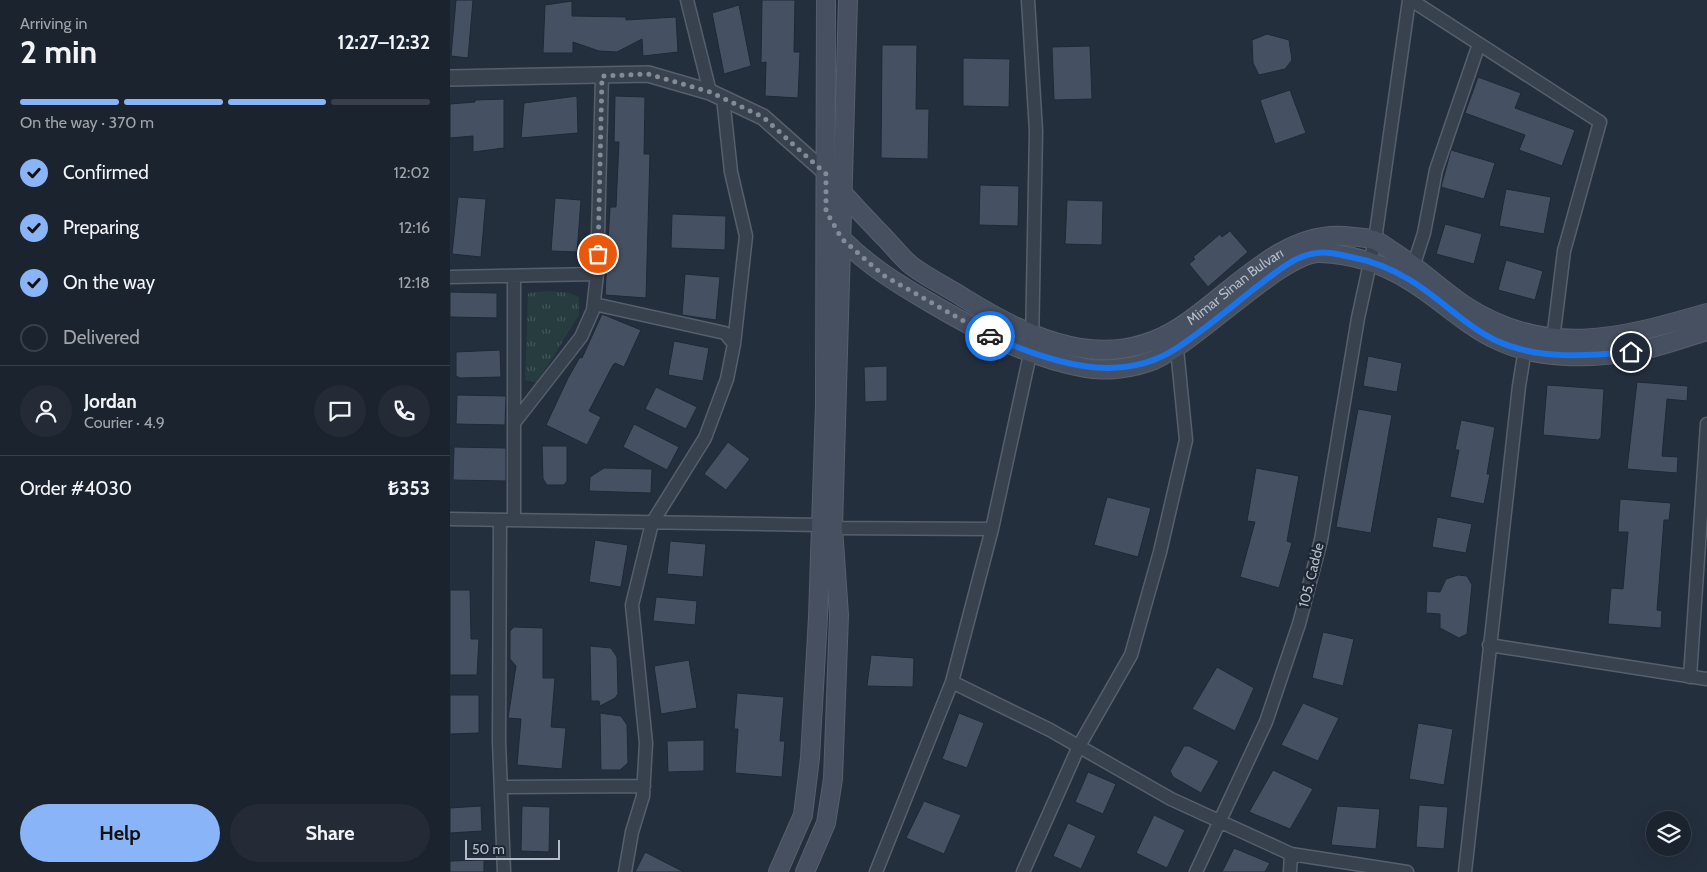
<!DOCTYPE html>
<meta charset="utf-8">
<style>
body{margin:0;font-family:Cabin,sans-serif;background:#242b36;color:#f1f3f6;height:100vh;display:flex;flex-direction:column;font-size:19px;white-space:nowrap}
*{box-sizing:border-box;margin:0}
p{font-size:16px;color:#a0a4aa}
.icon{flex:none;width:28px;height:28px;fill:none;stroke:currentColor;stroke-width:2;stroke-linecap:round;stroke-linejoin:round}
.map{position:relative;flex:1;overflow:hidden}
.panel{display:flex;flex-direction:column;background:#1b232e;width:450px}
.panel>*{flex:none}
.controls{position:absolute;left:1196px;top:811px;display:grid;gap:10px}
.controls a{display:grid;place-items:center;width:45px;height:45px;border-radius:50%;background:#1b232e;box-shadow:0 5px 20px #0002,0 0 0 1px #39404a;font-size:25px}
.scale{position:absolute;left:15px;bottom:12px;width:95px;box-sizing:border-box;padding-left:5px;border:2px solid #b4bcc9;border-top:0;font-size:14px;line-height:18px;white-space:nowrap;color:#b4bcc9;-webkit-text-stroke:4px #1d2633;paint-order:stroke}
.pin{position:absolute;display:grid;place-items:center;width:42px;height:42px;color:#fff;margin:-21px;border:2px solid #fff;border-radius:50%;box-shadow:0 1px 5px #0007}
.courier{position:absolute;display:grid;place-items:center;width:50px;height:50px;margin:-25px;border:4px solid #1a73e8;border-radius:50%;background:#fff;color:#222;box-shadow:0 1px 6px #0007}
.summary em{font-style:normal;font-weight:700}
.summary div{display:flex;flex-direction:column-reverse}
.summary{display:flex;align-items:center;justify-content:space-between;height:85px;padding:0 20px}
h1{font-size:32px;font-weight:700;line-height:38px}
.bar{display:grid;grid-template-columns:repeat(4,1fr);gap:8px 5px;align-content:center;height:60px;padding:0 20px}
.bar i{height:6px;border-radius:4px;background:#39404a}
.bar .active{background:#8ab4f8}
.bar p{grid-column:span 4}
.line{display:flex;align-items:center;gap:12px;padding:0 20px;border-top:1px solid #39404a}
.line div{flex:1}
.round{display:grid;place-items:center;flex:none;width:52px;height:52px;border-radius:26px;background:#242b36}
ol{padding:0 20px;list-style:none}
li{display:flex;align-items:center;gap:15px;height:55px}
li p{margin-inline-start:auto}
li .icon{padding:5px;border-radius:50%;background:#8ab4f8;color:#111;stroke-width:4}
li:last-child{color:#a0a4aa}
li i{width:28px;height:28px;border:2px solid #39404a;border-radius:50%}
.cta{display:flex;gap:10px;margin-top:auto;padding:10px 20px}
.cta a{flex:1;height:58px;border-radius:30px;background:#8ab4f8;color:#111;font-size:20px;font-weight:700;line-height:58px;text-align:center}
.cta a+a{background:#242b36;color:#f1f3f6}
main{display:flex;flex:1;min-height:0}
.map>svg:first-child{display:block}
</style>
<main>
<section class="panel">
<div class="summary"><div><h1>2 min</h1><p>Arriving in</p></div><em>12:27–12:32</em></div>
<div class="bar"><i class="active"></i><i class="active"></i><i class="active"></i><i></i><p>On the way · 370 m</p></div>
<ol>
<li><svg class="icon" aria-label="check" viewBox="0 0 24 24"><path d="M5 12l5 5 9-10"/></svg>Confirmed<p>12:02</p></li>
<li><svg class="icon" aria-label="check" viewBox="0 0 24 24"><path d="M5 12l5 5 9-10"/></svg>Preparing<p>12:16</p></li>
<li><svg class="icon" aria-label="check" viewBox="0 0 24 24"><path d="M5 12l5 5 9-10"/></svg>On the way<p>12:18</p></li>
<li><i></i>Delivered</li>
</ol>
<div class="line" style="height:90px"><a class="round"><svg class="icon" aria-label="person" viewBox="0 0 24 24"><circle cx="12" cy="8" r="4"/><path d="M4 21q1-7 8-7t8 7"/></svg></a><div><b>Jordan</b><p>Courier · 4.9</p></div><a class="round"><svg class="icon" aria-label="chat" viewBox="0 0 24 24"><path d="M4 5h16v11H9l-5 4z"/></svg></a><a class="round"><svg class="icon" aria-label="phone" viewBox="0 0 24 24"><path d="M5 4h4l2 5-3 2q2 4 5 5l2-3 5 2v4C11 20 4 13 5 4z"/></svg></a></div>
<div class="line" style="height:65px"><div>Order #4030</div><b>₺353</b></div>
<div class="cta"><a>Help</a><a>Share</a></div>
</section>
<div class="map">
<svg width="1257" height="872" viewBox="0 0 1257 872">
<defs>
<pattern id="grass-tufts" width="24" height="20" patternUnits="userSpaceOnUse" patternTransform="scale(1.25)"><rect width="24" height="20" fill="#263c3f"/><path d="M3 7l-1-3M5 7V3M7 7l1-3M15 17l-1-3M17 17v-4M19 17l1-3" fill="none" stroke="#435659"/></pattern>
</defs>
<rect width="100%" height="100%" fill="#242f3e"/>
<path fill="url(#grass-tufts)" d="M99 291 120 293 129 297V315L87 383 75 380 78 293Z"/>
<path fill="#455162" stroke="#1f2835" d="M6 0H23L18 58 1 56Z
M312 0H345L344 52H350L348 98 315 96 316 62 311 63Z
M122 1V16L176 17V20L226 17 228 52 193 56 192 39 167 52 149 51 123 42V53H93L95 5Z
M289 5 301 66 274 74 262 13Z
M817 34 839 40 842 60 835 69 809 75 803 63 802 40Z
M432 45H467L466 109H479L478 159 431 158Z
M640 46 642 99 604 100 602 47Z
M513 58 560 59 559 107 513 106Z
M1028 77 1071 93 1065 108 1125 130 1112 166 1069 150 1075 135 1015 113Z
M840 90 856 133 825 144 810 100Z
M127 96 128 133 71 138 74 103Z
M165 96 195 97 194 154H200L196 298 155 295 160 207H166L169 142H164Z
M54 99V148L23 152V136L0 138V104L25 102V100Z
M1001 150 1045 163 1034 199 991 187Z
M530 185 569 186 568 226 529 225Z
M1056 189 1101 197 1094 234 1049 226Z
M8 197 36 199 31 257 2 254Z
M105 198 131 200 127 252 101 251Z
M617 200 653 201 652 245 615 244Z
M222 214 276 216 275 250 221 248Z
M995 224 1032 234 1024 264 986 254Z
M780 231 798 252 758 287 739 264 745 259 743 257 770 234 772 237Z
M1056 260 1093 271 1085 300 1048 290Z
M235 274 270 277 266 320 232 315Z
M0 292 47 293V318L0 317Z
M152 314 191 330 174 367 165 363 163 365 139 411 151 417 137 445 96 425 118 378 130 357 132 358Z
M224 341 259 348 253 381 218 375Z
M50 350 51 377 10 378 6 376V352Z
M918 356 952 363 947 392 913 386Z
M437 366V401L415 402 414 367Z
M1187 382 1238 386 1237 401 1217 399 1212 456 1228 457 1227 473 1177 469Z
M1097 385 1154 389 1151 437 1148 440 1093 435Z
M206 387 247 407 236 429 195 409Z
M7 395 56 396 55 425 6 424Z
M908 409 942 415 921 533 886 527Z
M1011 420 1045 427 1037 474H1040L1034 504 1000 497 1009 450H1005Z
M184 424 229 447 217 470 173 447Z
M278 442 300 459 276 490 254 474Z
M92 446H117V481L114 485H97L93 479Z
M4 447 56 448V481L3 480Z
M154 468 202 469 201 493 139 491 140 477Z
M806 468 849 476 837 541 842 543 829 588 790 577 805 522 797 521Z
M657 497 701 508 688 557 644 545Z
M1170 499 1221 503 1219 520H1214L1207 610 1212 611 1211 628 1158 624 1161 588 1173 589 1178 532H1168Z
M987 517 1022 524 1016 553 982 547Z
M145 540 178 545 171 587 139 582Z
M220 541 256 544 253 577 217 574Z
M1008 575 1017 576 1022 585 1017 634 1009 638 990 628V614L976 613 977 591 990 592 996 579Z
M0 590H20L21 639H29L27 675H0Z
M206 597 247 601 245 625 203 621Z
M64 627 93 628V678H105L101 727 116 728 112 769 67 765 71 719 58 718 66 666 60 659V631Z
M873 632 904 639 893 686 862 678Z
M140 646 161 648 167 657 168 694 165 698 150 706 149 701H141Z
M421 655 464 658 463 687 417 686Z
M239 660 247 708 211 714 204 666Z
M767 667 804 688 785 731 742 709Z
M287 693 334 697 330 741H335L332 777 285 773 288 729H284Z
M0 695H29V733L0 734Z
M853 703 889 718 868 761 831 745Z
M150 713 171 716 177 725 178 763 170 770H151Z
M509 713 534 723 517 768 492 759Z
M968 723 1003 729 994 785 959 779Z
M254 740V771L218 772 217 741Z
M734 746H739L769 761 751 793 723 777 720 771Z
M823 770 863 789 840 829 799 812Z
M638 772 666 784 653 814 625 802Z
M474 801 511 815 494 854 456 838Z
M969 805 998 807 994 849 966 847Z
M31 806 32 831 0 833V808Z
M72 806 100 807 99 852 71 851Z
M887 806 930 809 926 849 881 845Z
M704 815 735 830 717 868 686 853Z
M618 823 646 836 631 869 603 856Z
M784 848 820 863 815 872H772Z
M195 852 234 872H185Z
M34 860V872H0V861Z"/>
<g fill="none" stroke-linecap="round" stroke-linejoin="round">
<defs>
<path id="minor" d="M237 0 260 92
M961 0 1150 122 1114 251 1103 340
M273 98 281 172 296 236 284 344
M964 264 974 233 986 170 1029 44
M64 276V520
M0 277 147 274
M144 304 275 333 284 344 277 379 255 438 202 523 182 605 196 743 193 796 182 832 175 872
M64 423 131 337 143 310 147 274 152 76
M0 519 371 525 383 528 542 529
M50 520 49 741 54 872
M1039 645 1257 679
M1240 677 1257 424
M502 682 600 730 721 799 841 854 957 872
M51 787 194 786
M426 872 502 682 542 529 582 345 586 131 578 0
M573 872 629 746 681 655 710 552 736 440 727 349
M746 872 816 722 849 624 871 540 908 318 925 240 959 0
M840 872 841 854
M1015 872 1069 386 1075 349"/>
<path id="tertiary" d="M0 78 198 74 260 92 313 117 376 173"/>
<g id="secondary">
<path id="s1" d="M376 173C394 196 414 216 434 237 443 246 452 258 462 266 478 278 497 287 514 298 581 339 656 375 730 327 780 295 831 231 894 236 904 237 915 237 924 240 930 242 936 247 942 251 968 267 989 288 1014 305 1096 359 1170 338 1257 313"/>
<path d="M376 211C382 220 387 233 394 241 419 266 448 284 479 302 528 331 578 357 635 368 655 372 685 368 704 360 747 342 832 252 870 253 902 254 933 264 960 281 990 299 1015 325 1047 340 1086 359 1138 359 1180 352 1206 349 1232 338 1257 331"/>
<path d="M328 872 353 815 360 758 368 617 375 405 376 0"/>
<path d="M355 872 376 823 383 779 389 615 383 528 398 0"/>
</g>
</defs>
<use href="#minor" stroke="#565f6c" stroke-width="15"/>
<use href="#tertiary" stroke="#565f6c" stroke-width="18"/>
<use href="#secondary" stroke="#565f6c" stroke-width="20"/>
<use href="#minor" stroke="#38414e" stroke-width="12"/>
<use href="#tertiary" stroke="#38414e" stroke-width="15"/>
<use href="#secondary" stroke="#465061" stroke-width="18"/>
</g>
<g fill="none" stroke-linecap="round" stroke-linejoin="round">
<path stroke="#828b98" stroke-width="5" stroke-dasharray="0 9" d="M148 254 152 76 198 74 260 92 313 117 376 174V211L392 239 433 275 540 336"/>
<path stroke="#1a73e8" stroke-width="6" d="M540 336C599 361 668 387 727 348 754 330 780 308 805 288 823 275 844 255 867 253 877 251 891 255 901 257 922 261 942 269 960 280 990 298 1015 326 1047 341 1089 360 1137 356 1181 352"/>
</g>
<g text-anchor="middle" dominant-baseline="central" stroke-width="5" stroke-linejoin="round" paint-order="stroke">
<g font-size="14" fill="#b4bcc9" stroke="#1d2633">
<text stroke="none"><textPath href="#s1" startOffset="488">Mimar Sinan Bulvarı</textPath></text>
<text transform="translate(861 575) rotate(-76)">105. Cadde</text>
</g>
</g>
</svg>
<div class="controls">
<a><svg class="icon" aria-label="layers" viewBox="0 0 24 24"><path d="M12 4l9 5-9 5-9-5zM3 14l9 5 9-5"/></svg></a>
</div>
<div class="scale">50 m</div>
<div class="pin" style="left:148px;top:254px;background:#ea580c"><svg class="icon" aria-label="bag" viewBox="0 0 24 24"><path d="M5 8h14l-1 12H6zM9 8a3 3 0 0 1 6 0"/></svg></div>
<div class="pin" style="left:1181px;top:352px;background:#1f2937"><svg class="icon" aria-label="home" viewBox="0 0 24 24"><path d="M3 11l9-7 9 7M6 9v11h12V9"/></svg></div>
<div class="courier" style="left:540px;top:336px"><svg class="icon" aria-label="car" viewBox="0 0 24 24"><path d="M5 17H2v-5l4-1 3-4h7l3 4 3 1v5h-3M9 17h6M6 11h13"/><circle cx="7" cy="17" r="2"/><circle cx="17" cy="17" r="2"/></svg></div>
</div>
</main>
